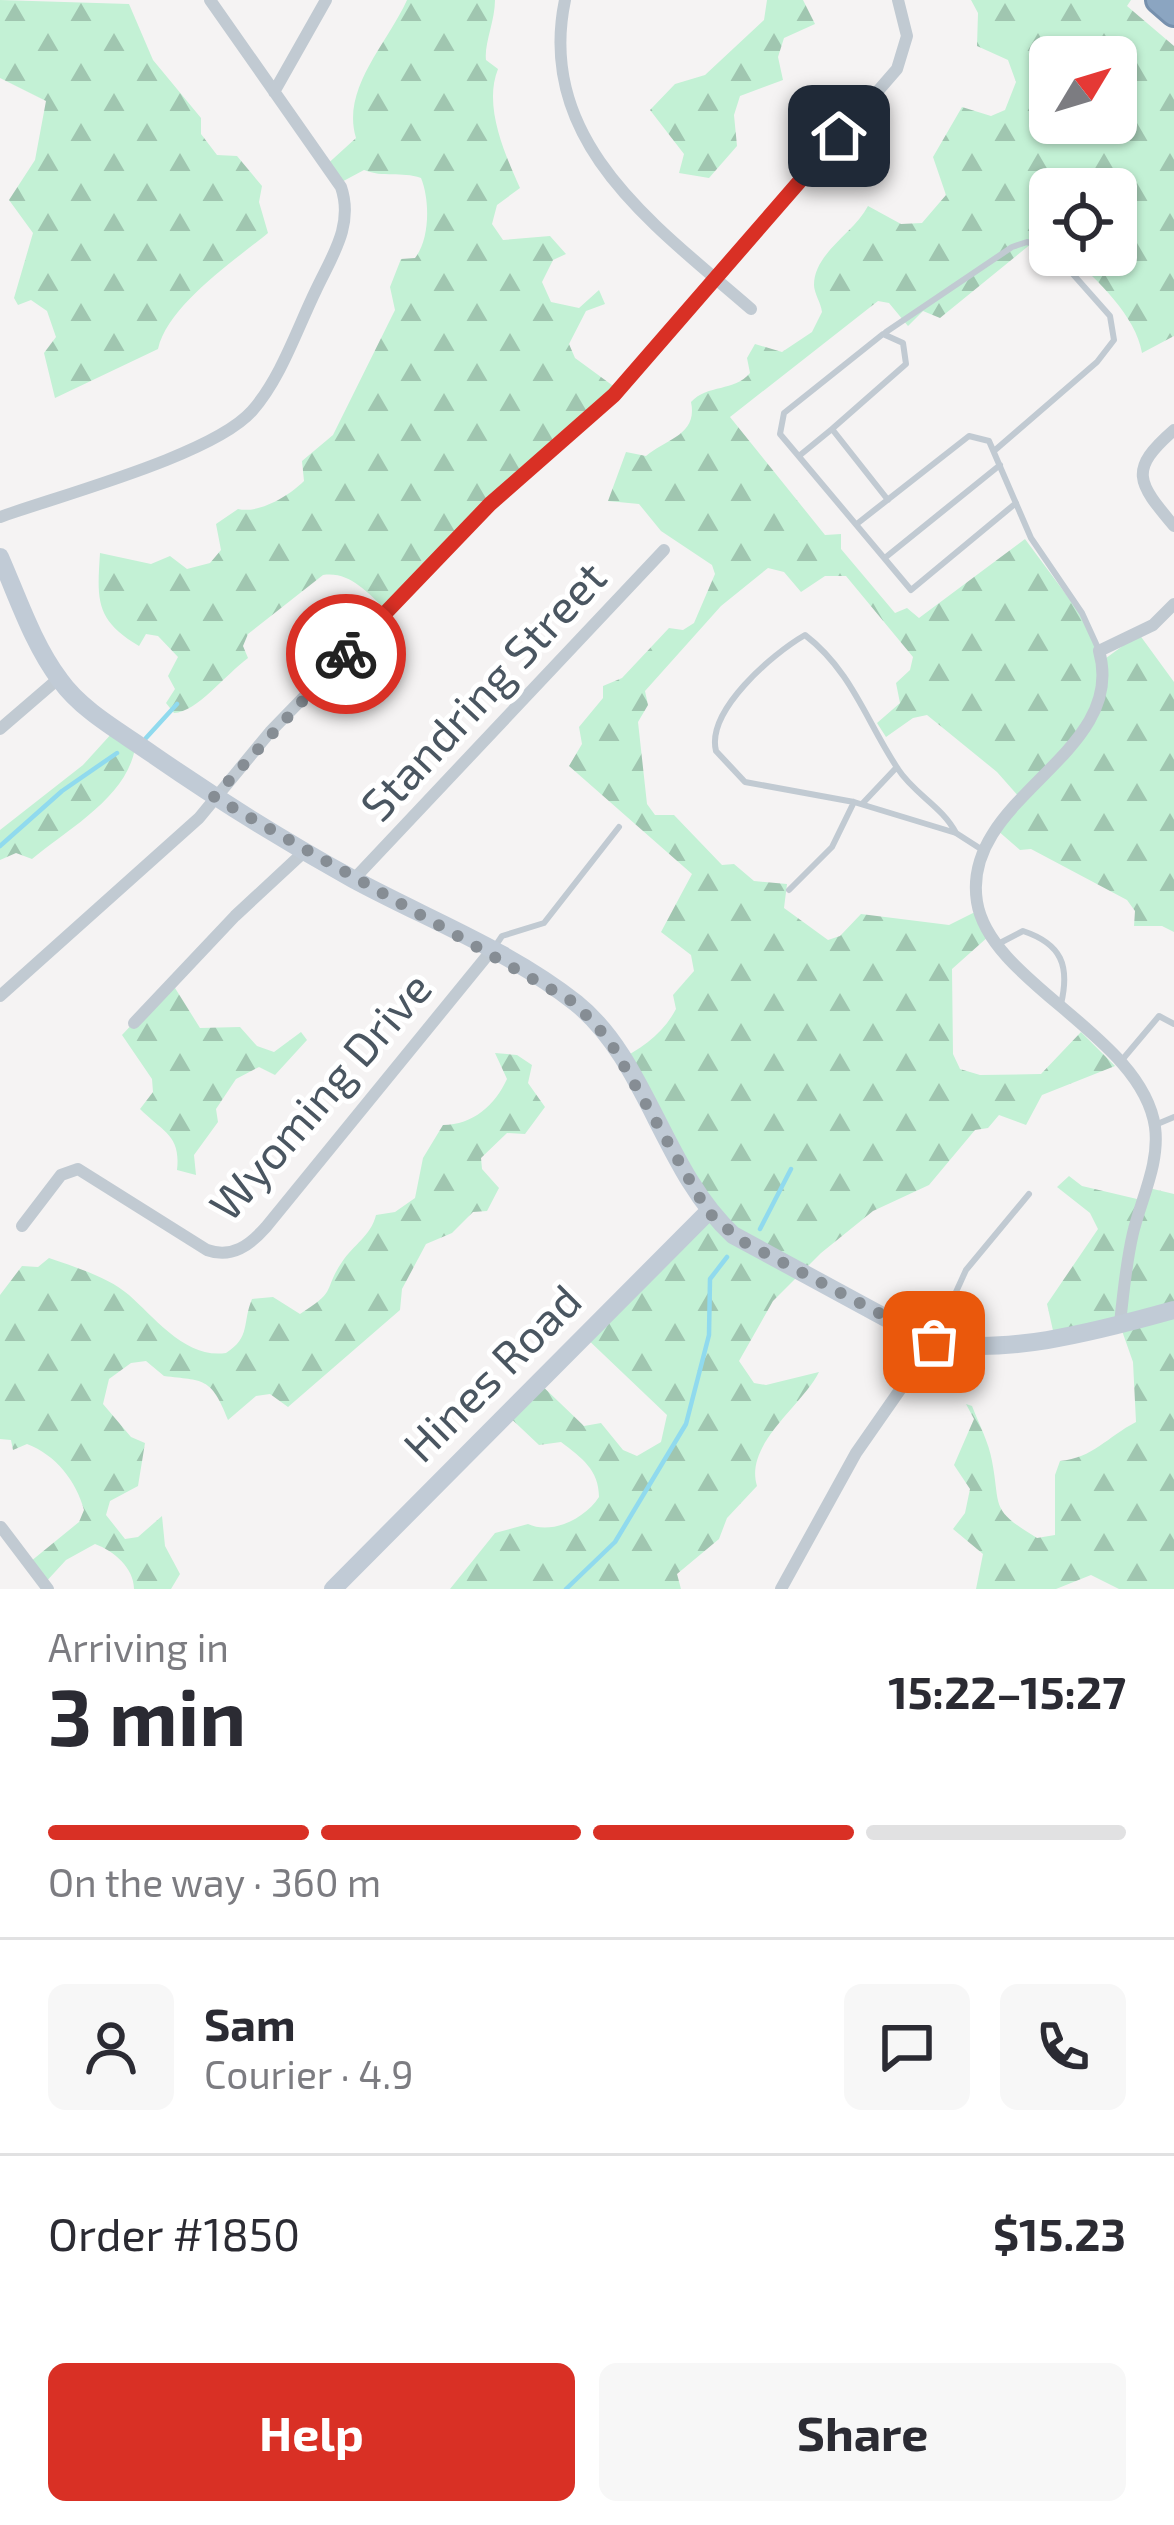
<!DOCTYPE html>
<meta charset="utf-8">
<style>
body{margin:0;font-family:"Exo 2",sans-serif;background:#f7f7f7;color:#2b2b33;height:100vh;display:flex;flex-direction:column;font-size:45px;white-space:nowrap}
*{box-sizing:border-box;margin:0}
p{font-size:39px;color:#7c7c81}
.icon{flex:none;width:66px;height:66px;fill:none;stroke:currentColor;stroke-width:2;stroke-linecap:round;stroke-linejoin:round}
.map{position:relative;height:1589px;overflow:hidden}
.side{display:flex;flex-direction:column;background:#fff;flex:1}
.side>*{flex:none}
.needle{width:78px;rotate:52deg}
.controls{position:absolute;left:1029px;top:36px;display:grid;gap:24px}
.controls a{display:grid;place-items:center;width:108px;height:108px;border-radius:18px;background:#fff;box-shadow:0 3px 9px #0004;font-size:60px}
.pin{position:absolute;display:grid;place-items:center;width:102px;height:102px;color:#fff;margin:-51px;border-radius:24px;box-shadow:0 6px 18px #0006}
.courier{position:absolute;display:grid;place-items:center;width:120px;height:120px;margin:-60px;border:9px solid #d93025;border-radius:50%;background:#fff;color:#222;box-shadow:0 3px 15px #0007}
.head em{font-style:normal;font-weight:700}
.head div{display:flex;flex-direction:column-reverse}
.head{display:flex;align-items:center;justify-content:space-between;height:204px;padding:0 48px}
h1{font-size:78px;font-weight:700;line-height:90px}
.bar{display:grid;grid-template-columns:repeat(4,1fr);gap:18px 12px;align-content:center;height:144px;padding:0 48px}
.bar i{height:15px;border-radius:9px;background:#e1e1e2}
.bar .selected{background:#d93025}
.bar p{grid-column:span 4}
.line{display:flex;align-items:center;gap:30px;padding:0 48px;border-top:3px solid #e1e1e2}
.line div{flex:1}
.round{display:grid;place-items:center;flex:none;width:126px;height:126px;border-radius:18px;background:#f7f7f7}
.button{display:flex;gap:24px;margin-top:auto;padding:24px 48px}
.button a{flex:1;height:138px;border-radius:18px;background:#d93025;color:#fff;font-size:48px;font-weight:700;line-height:138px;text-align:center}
.button a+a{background:#f7f7f7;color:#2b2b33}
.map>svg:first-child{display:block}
</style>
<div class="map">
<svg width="1174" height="1589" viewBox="0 0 1174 1589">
<defs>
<pattern id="forest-firs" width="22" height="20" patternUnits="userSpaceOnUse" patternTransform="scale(3)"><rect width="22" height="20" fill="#c3f1d5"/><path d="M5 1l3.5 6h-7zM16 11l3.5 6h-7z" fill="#a0c6b0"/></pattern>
</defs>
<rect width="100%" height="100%" fill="#f5f3f3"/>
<path fill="url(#forest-firs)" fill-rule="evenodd" d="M0 0 129 4 153 60 201 118V134L217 155 237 156 262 186 259 202 268 233C234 261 168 305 158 349L55 398 44 353 56 337 47 311 31 300 18 305 14 298 33 233 9 200 35 160 46 101 0 78Z
M407 0H495C495 21 484 44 486 60L498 69C483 106 505 154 520 188L497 205 492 224 503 240 550 236 566 254 553 260 542 282 551 302 579 308 599 290 605 304 586 311 569 344 575 358 616 388 385 609C367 592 349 571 323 575L248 634 243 646 248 658C225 675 197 712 174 713L166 703 175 689 168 676 178 657 158 636 146 634 139 646C95 620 97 600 100 553L151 564 170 556 187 569 210 563 221 550 216 524 238 509C259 514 289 496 304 481L302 461 333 435 395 310 390 287 401 259 415 258C430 239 430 200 421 178 401 171 383 178 364 170L336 185 323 168 356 138C341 89 387 44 407 0Z
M767 0H803L815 24 784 38 778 57 783 80 740 96 734 115 737 146 709 178 679 173 684 154 650 110 675 84 705 75 764 20Z
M971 0H1131L1127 6 1174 46V336L1142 353C1136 316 1097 280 1070 255H1116V189H1050V237L1037 239 940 318 923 311 908 326 889 303 878 301 730 417 825 535 841 534V549L895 613 907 608 919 618 1025 539 1085 620 1102 661 1139 634 1174 682V932L1162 926H1134L1135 911 1127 900 1031 849 1020 850 997 830 1019 797 997 772 927 715 913 718 886 737 877 723 900 703 896 683 910 670 913 657 846 576H825L801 592 784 572 768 568 721 606 645 691 648 705 638 722 647 804 655 815H674L722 865 734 864 754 881 787 884 784 908 828 940 840 936 861 914 949 925 977 911 989 936 952 969 953 1054 960 1069 980 1075 1041 1074 1081 1032 1115 1066 1042 1095 1026 1125 999 1115 988 1128 975 1130 929 1185 873 1211 821 1253 773 1301 739 1361 754 1383 766 1385 819 1372C802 1406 744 1444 757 1486L727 1518 719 1539 677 1574 681 1589H450L495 1533 528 1524C551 1535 585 1519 599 1497 599 1470 582 1458 561 1442L539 1445 505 1413 535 1379 584 1426 601 1423 623 1450 637 1456 661 1442 667 1415 582 1334 702 1214 617 1061C641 1049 663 1034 676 1009L673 995 694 971 691 955 661 932 692 874 569 766 582 744 579 727 603 698V686L622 678 669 628 683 630 694 623 715 574 712 565 661 531 639 504 608 501 626 452 646 456C666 439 698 435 691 402 708 384 734 392 750 373L747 358 755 344 782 352 812 332 822 312C821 303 814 293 814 285 814 253 854 233 868 206L901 224 922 223 946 195 933 157 962 107 991 116 1005 110 1016 82 1008 60 977 46 978 13ZM1050 57H1116V123H1050Z
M113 732 135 748C127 797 68 829 32 859L16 853 0 860V830L83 765Z
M175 988 200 1028 240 1027 257 1046 274 1052 301 1032 307 1040 275 1075 259 1067 236 1079 216 1109 218 1122 194 1155 196 1175 177 1170C181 1135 163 1132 140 1109L153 1092 152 1079 122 1035 164 990Z
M495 1053 517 1055 532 1065 528 1083 545 1107 525 1134 507 1133 481 1158 482 1169 499 1188 487 1211 473 1212 452 1233 426 1244 402 1289 400 1310 288 1407 270 1394 256 1396 228 1420C211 1376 203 1381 164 1376L146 1361 131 1363 109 1379 103 1404 131 1437 145 1443 138 1486 110 1501 106 1515 125 1539 138 1537 162 1516 165 1546 180 1574 171 1589H134C134 1568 114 1551 95 1544L66 1560 43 1585 25 1566 79 1522 84 1510C76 1481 56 1455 27 1444L13 1450 11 1440 0 1439V1295L22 1266 38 1267 49 1258C75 1267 108 1277 129 1295 155 1318 186 1359 226 1353 251 1337 242 1323 252 1299L273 1297 300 1314C339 1289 322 1292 342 1262 353 1245 371 1236 376 1215L395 1212 415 1198 423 1158 443 1125C473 1125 495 1105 507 1079Z
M1069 1176 1082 1186 1137 1199 1149 1188 1174 1194V1589H1119L1091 1575 1056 1589H976L983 1554 953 1529 965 1513 970 1489 954 1465 974 1419 966 1404 972 1406C979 1424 989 1443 992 1461 1001 1508 989 1509 1037 1538L1055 1535V1475L1060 1461C1093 1458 1107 1437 1136 1422L1133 1362 1121 1328 1054 1335 1047 1304 1098 1229 1090 1213 1057 1187Z"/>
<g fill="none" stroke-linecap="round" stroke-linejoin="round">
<path stroke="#90daee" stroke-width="4.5" d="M146 738 177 704
M0 846 62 791 117 753
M760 1229 791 1169
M566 1589 615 1542 686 1424 709 1335 710 1279 727 1257"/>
<defs>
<path id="highway" d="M1159 0 1174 13"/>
</defs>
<use href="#highway" stroke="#7690ad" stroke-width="30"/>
<path stroke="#c1cad2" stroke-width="6" d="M886 332 1012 247 1027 242 1050 248
M994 451 1097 362 1114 340 1110 316 1056 255
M799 456 832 429
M888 500 832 429 906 364 903 343 883 334 784 413 780 434 911 590 1016 503
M858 523 969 436 989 441 1031 538 1082 613 1098 648
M886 557 1000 465
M862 804 896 768
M956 833C942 806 914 794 898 769 867 723 852 671 805 635 772 654 706 711 716 751L745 782 854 802 956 833 984 851
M789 890 832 847 854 802
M998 944 1023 931C1062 944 1070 966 1061 1004
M494 948 502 936 544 923 619 827
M1122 1060 1159 1016 1174 1024
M1155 1125 1174 1117
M935 1338 966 1270 1029 1194"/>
<path stroke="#c1cad2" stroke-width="12" d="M565 0C535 143 657 227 751 309
M274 92 326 0
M1174 430C1128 470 1137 482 1174 526
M0 517C61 495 213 455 252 411 281 378 297 329 316 290 332 256 354 225 341 187L210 0
M0 729 58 679
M354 879 664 550
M0 996 199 818 270 732 491 504 614 395 897 69 907 36 898 0
M134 1023 235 916 305 851
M22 1226 61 1175 78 1169 207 1250C232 1259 250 1245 266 1227L491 951
M1120 1324C1123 1294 1126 1263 1133 1233 1141 1199 1160 1163 1155 1127 1142 1036 990 983 977 902 960 797 1129 755 1099 651L1153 625 1174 604
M1 1527 48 1589
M781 1589 856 1453 934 1341"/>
<path stroke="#c1cbd6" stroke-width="18" d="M0 557C18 598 33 644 60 680 82 711 121 732 152 754 217 799 284 841 353 879 427 919 509 950 576 1003 647 1060 663 1170 733 1235L921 1337C988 1362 1106 1329 1174 1310
M333 1589 708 1212"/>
<use href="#highway" stroke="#8ba5c1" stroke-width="24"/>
</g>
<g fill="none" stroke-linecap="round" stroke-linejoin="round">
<path stroke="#868d94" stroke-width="12" stroke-dasharray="0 21.6" d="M346 654 214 797 575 1003 609 1040 708 1212 740 1240 934 1342"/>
<path stroke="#d93025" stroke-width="15" d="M346 654 490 504 614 395 839 136"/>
</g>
<g text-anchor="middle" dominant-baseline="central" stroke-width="10" stroke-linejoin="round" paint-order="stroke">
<g font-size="45" fill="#4a5661" stroke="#fff">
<text transform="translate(482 690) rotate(-47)">Standring Street</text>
<text transform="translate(319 1095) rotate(-49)">Wyoming Drive</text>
<text transform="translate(491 1372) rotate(-45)">Hines Road</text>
</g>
</g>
</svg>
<div class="controls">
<a><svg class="needle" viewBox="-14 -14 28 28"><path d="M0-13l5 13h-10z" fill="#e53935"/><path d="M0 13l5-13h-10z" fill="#7c7c81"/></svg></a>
<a><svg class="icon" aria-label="locate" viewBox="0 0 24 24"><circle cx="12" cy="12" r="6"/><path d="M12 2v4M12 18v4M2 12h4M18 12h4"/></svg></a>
</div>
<div class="pin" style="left:934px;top:1342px;background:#ea580c"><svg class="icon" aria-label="bag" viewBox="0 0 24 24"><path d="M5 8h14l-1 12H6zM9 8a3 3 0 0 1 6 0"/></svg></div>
<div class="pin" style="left:839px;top:136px;background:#1f2937"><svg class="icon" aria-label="home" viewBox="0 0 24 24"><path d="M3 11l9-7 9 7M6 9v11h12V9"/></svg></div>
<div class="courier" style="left:346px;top:654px"><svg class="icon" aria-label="bike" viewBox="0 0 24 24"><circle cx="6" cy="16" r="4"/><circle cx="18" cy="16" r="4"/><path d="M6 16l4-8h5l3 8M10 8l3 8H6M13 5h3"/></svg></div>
</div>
<section class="side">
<div class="head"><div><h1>3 min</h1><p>Arriving in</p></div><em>15:22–15:27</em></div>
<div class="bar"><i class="selected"></i><i class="selected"></i><i class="selected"></i><i></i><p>On the way · 360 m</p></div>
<div class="line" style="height:216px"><a class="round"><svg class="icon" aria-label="person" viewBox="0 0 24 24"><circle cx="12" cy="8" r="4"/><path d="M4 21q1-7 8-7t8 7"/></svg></a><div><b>Sam</b><p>Courier · 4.9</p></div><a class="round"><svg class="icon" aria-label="chat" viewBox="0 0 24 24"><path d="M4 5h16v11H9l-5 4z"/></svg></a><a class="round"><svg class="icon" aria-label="phone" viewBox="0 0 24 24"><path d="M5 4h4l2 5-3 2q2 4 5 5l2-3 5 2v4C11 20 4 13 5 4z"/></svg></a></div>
<div class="line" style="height:156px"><div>Order #1850</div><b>$15.23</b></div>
<div class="button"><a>Help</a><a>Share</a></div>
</section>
